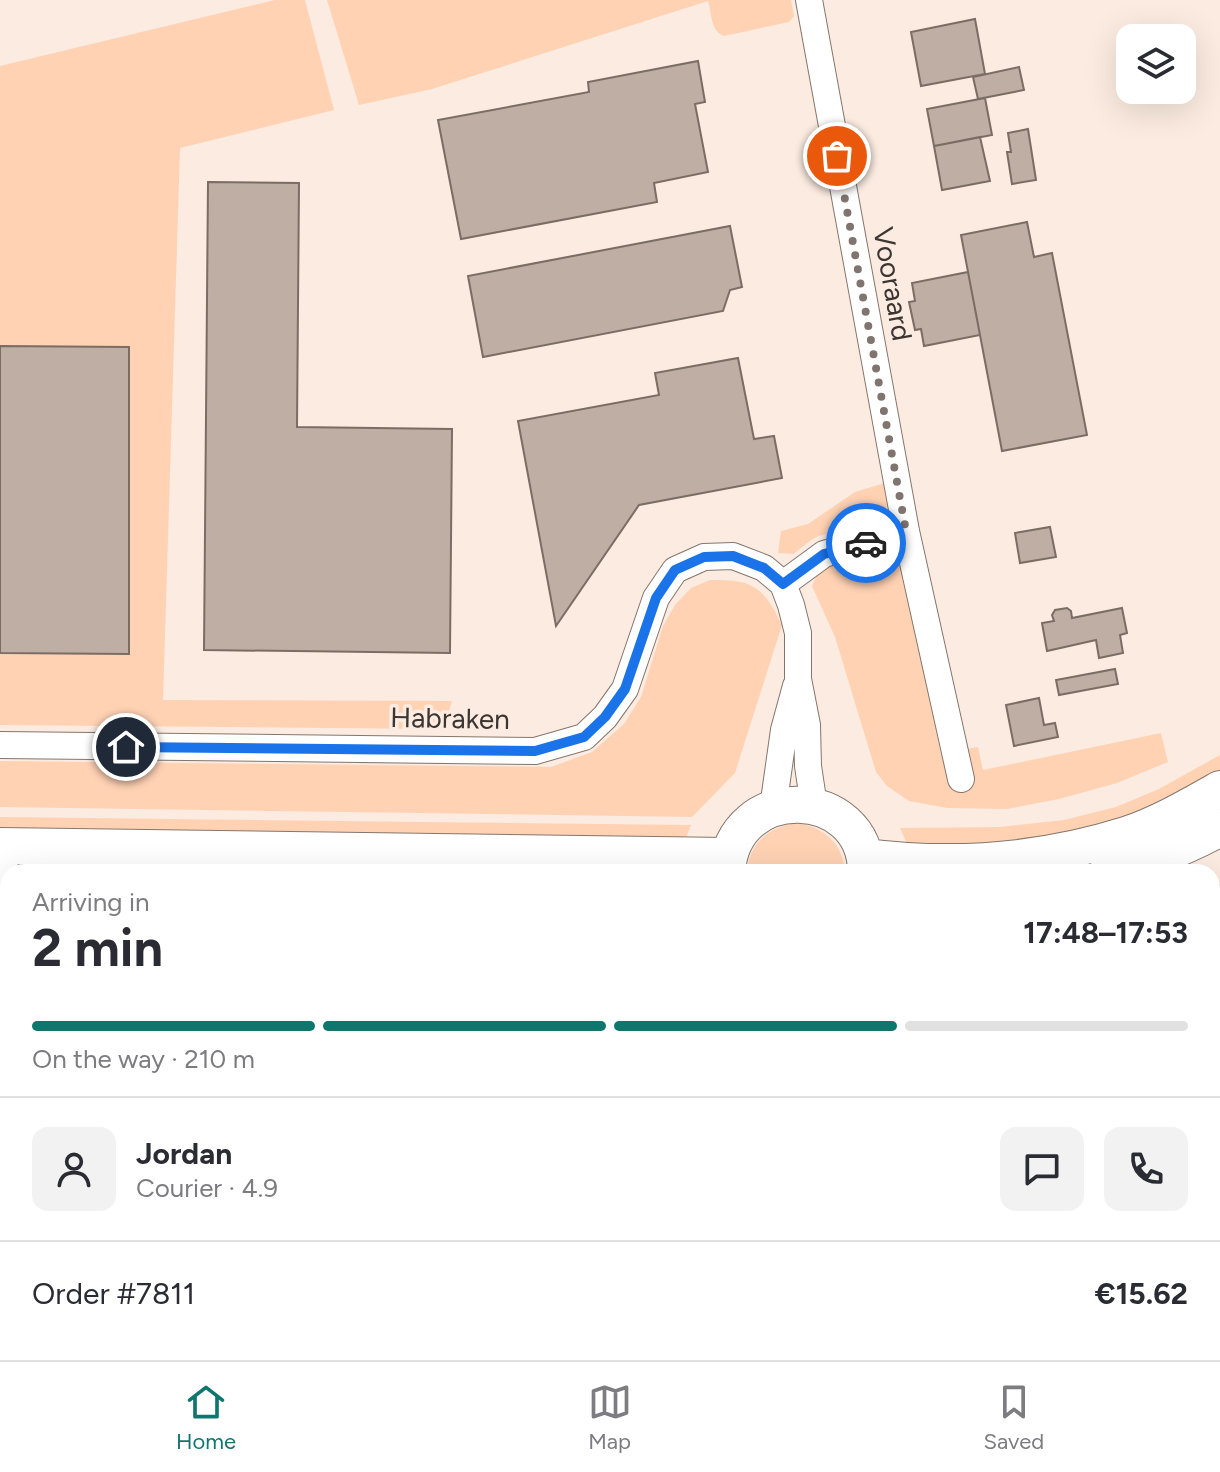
<!DOCTYPE html>
<meta charset="utf-8">
<style>
body{margin:0;font-family:Figtree,sans-serif;background:#f2f2f3;color:#2b2b33;height:100vh;display:flex;flex-direction:column;font-size:30px;white-space:nowrap}
*{box-sizing:border-box;margin:0}
p{font-size:26px;color:#7c7c81}
.icon{flex:none;width:44px;height:44px;fill:none;stroke:currentColor;stroke-width:2;stroke-linecap:round;stroke-linejoin:round}
.map{position:relative;flex:1;overflow:hidden}
.details{position:absolute;left:0px;top:864px;width:1220px;height:496px;display:flex;flex-direction:column;background:#fff;border-radius:24px 24px 0 0;box-shadow:0 8px 32px #0002}
.details>*{flex:none}
.tools{position:absolute;left:1116px;top:24px;display:grid;gap:16px}
.tools a{display:grid;place-items:center;width:80px;height:80px;border-radius:16px;background:#fff;box-shadow:0 8px 32px #0002;font-size:40px}
.pin{position:absolute;display:grid;place-items:center;width:68px;height:68px;color:#fff;margin:-34px;border:4px solid #fff;border-radius:50%;box-shadow:0 2px 8px #0007}
.courier{position:absolute;display:grid;place-items:center;width:80px;height:80px;margin:-40px;border:6px solid #1a73e8;border-radius:50%;background:#fff;color:#222;box-shadow:0 2px 10px #0007}
.headline em{font-style:normal;font-weight:700}
.headline div{display:flex;flex-direction:column-reverse}
.headline{display:flex;align-items:center;justify-content:space-between;height:136px;padding:0 32px}
h1{font-size:52px;font-weight:700;line-height:60px}
.bar{display:grid;grid-template-columns:repeat(4,1fr);gap:12px 8px;align-content:center;height:96px;padding:0 32px}
.bar i{height:10px;border-radius:6px;background:#e1e1e2}
.bar .on{background:#0f766e}
.bar p{grid-column:span 4}
.line{display:flex;align-items:center;gap:20px;padding:0 32px;border-top:2px solid #e1e1e2}
.line div{flex:1}
.round{display:grid;place-items:center;flex:none;width:84px;height:84px;border-radius:16px;background:#f2f2f3}
.tabs{display:flex;justify-content:space-around;align-items:center;height:112px;border-top:2px solid #e1e1e2;background:#fff;font-size:22px;color:#7c7c81}
.tabs a{display:grid;justify-items:center;gap:4px}
.tabs .on{color:#0f766e}
.map>svg:first-child{display:block}
</style>
<div class="map">
<svg width="1220" height="1360" viewBox="0 0 1220 1360">
<defs>
<pattern id="park-dots" width="8" height="8" patternUnits="userSpaceOnUse" patternTransform="scale(2)"><rect width="8" height="8" fill="#ffd2b4"/><path d="M2 2h.1M6 6h.1" fill="none" stroke="#dbb59b" stroke-width="1.8" stroke-linecap="round"/></pattern>
</defs>
<rect width="100%" height="100%" fill="#fbebe0"/>
<path fill="#ffd2b4" d="M275 0H305L334 110 180 148 163 700 452 701 446 720 433 729 0 725V66Z
M327 0H791L794 16 789 22 724 36C710 31 712 13 708 1L432 89 359 105Z
M888 482C895 532 853 525 819 536 810 539 802 548 793 554L778 553 781 531 808 524 855 492Z
M893 550 903 555 941 754 978 747 983 770 1161 733 1168 762 1117 783 1059 799 1007 809 947 808 909 801 887 786 876 772 835 637 812 586C813 584 816 576 818 574 829 561 875 551 893 550Z
M710 580C754 579 763 587 782 625L735 773 692 817 0 807V761L551 767 592 752 624 724 641 697 663 626 675 605 691 588Z
M1220 755V778L1158 811 1050 846 909 849 900 828 999 827 1064 820 1116 807 1159 789Z
M0 817 691 825 684 843 0 836Z
M796 823C824 827 843 843 845 872H747C749 843 769 827 796 823Z
M0 852 681 872H0Z
M0 953H8V1348H0Z"/>
<path fill="url(#park-dots)" d="M1220 911V1360H1122L1121 1352H1212V916Z"/>
<g fill="none" stroke-linecap="round" stroke-linejoin="round">
<path stroke="#deb193" stroke-width="8" d="M1212 891 1220 888"/>
</g>
<path fill="#beaea4" stroke="#7b6d63" stroke-width="2" d="M975 19 985 74 921 86 911 32Z
M698 61 705 102 695 104 708 172 654 183 657 202 461 239 438 120 589 92 588 82Z
M1019 67 1024 90 978 99 973 77Z
M985 98 992 135 934 146 927 109Z
M1028 129 1036 180 1012 184 1007 152H1011L1008 133Z
M980 137 990 181 942 190 934 146Z
M208 182 299 183 297 427 452 429 450 653 204 650Z
M1027 222 1034 257 1052 253 1087 435 1002 451 961 235Z
M730 226 742 287 730 290 723 311 483 357 468 276Z
M968 272 980 335 924 346 921 329 915 330 909 302 915 301 912 283Z
M0 346 129 347V654L0 653Z
M738 358 754 439 774 436 782 478 639 505 556 626 518 421 659 395 655 373Z
M1050 527 1056 557 1020 563 1015 533Z
M1067 608 1071 611 1072 618 1122 608 1127 633 1120 635 1123 653 1099 658 1096 640 1047 651 1042 623 1054 621 1052 615 1055 610Z
M1115 669 1118 684 1059 695 1056 680Z
M1039 698 1044 725 1055 723 1058 737 1014 746 1006 705Z"/>
<g fill="none" stroke-linecap="round" stroke-linejoin="round">
<defs>
<path id="minor" d="M809 0 906 531 961 779
M783 584 791 605 798 633V679L807 725 808 766 814 806
M783 584 824 554 906 531
M0 745 535 751 584 737 605 717 625 689 656 598 675 570 704 557 733 556 764 568 783 584
M773 808 784 730 796 686
M1073 1352 1075 1360"/>
<path id="secondary" d="M0 846 728 856
M866 857C955 868 1040 862 1126 835 1159 824 1190 806 1220 789
M727 872C732 780 866 785 866 872
M1107 872C1147 862 1184 848 1220 828
M0 880H8"/>
</defs>
<use href="#minor" stroke="#85766c" stroke-width="28"/>
<use href="#secondary" stroke="#85766c" stroke-width="38"/>
<use href="#minor" stroke="#fff" stroke-width="26"/>
<use href="#secondary" stroke="#fff" stroke-width="36"/>
</g>
<g fill="none" stroke-linecap="round" stroke-linejoin="round">
<path stroke="#7f756e" stroke-width="8" stroke-dasharray="0 14.4" d="M837 156 906 531 866 543"/>
<path stroke="#1a73e8" stroke-width="10" d="M126 747 535 751 584 737 605 717 625 689 656 598 675 570 704 557 733 556 764 568 783 584 824 554 866 543"/>
</g>
<g text-anchor="middle" dominant-baseline="central" stroke-width="7" stroke-linejoin="round" paint-order="stroke">
<g font-size="28" fill="#3c3531" stroke="#fbebe0">
<text transform="translate(893 284) rotate(80)">Vooraard</text>
<text transform="translate(450 718) rotate(1)">Habraken</text>
</g>
</g>
</svg>
<div class="tools">
<a><svg class="icon" aria-label="layers" viewBox="0 0 24 24"><path d="M12 4l9 5-9 5-9-5zM3 14l9 5 9-5"/></svg></a>
</div>
<div class="pin" style="left:837px;top:156px;background:#ea580c"><svg class="icon" aria-label="bag" viewBox="0 0 24 24"><path d="M5 8h14l-1 12H6zM9 8a3 3 0 0 1 6 0"/></svg></div>
<div class="pin" style="left:126px;top:747px;background:#1f2937"><svg class="icon" aria-label="home" viewBox="0 0 24 24"><path d="M3 11l9-7 9 7M6 9v11h12V9"/></svg></div>
<div class="courier" style="left:866px;top:543px"><svg class="icon" aria-label="car" viewBox="0 0 24 24"><path d="M5 17H2v-5l4-1 3-4h7l3 4 3 1v5h-3M9 17h6M6 11h13"/><circle cx="7" cy="17" r="2"/><circle cx="17" cy="17" r="2"/></svg></div>
<section class="details">
<div class="headline"><div><h1>2 min</h1><p>Arriving in</p></div><em>17:48–17:53</em></div>
<div class="bar"><i class="on"></i><i class="on"></i><i class="on"></i><i></i><p>On the way · 210 m</p></div>
<div class="line" style="height:144px"><a class="round"><svg class="icon" aria-label="person" viewBox="0 0 24 24"><circle cx="12" cy="8" r="4"/><path d="M4 21q1-7 8-7t8 7"/></svg></a><div><b>Jordan</b><p>Courier · 4.9</p></div><a class="round"><svg class="icon" aria-label="chat" viewBox="0 0 24 24"><path d="M4 5h16v11H9l-5 4z"/></svg></a><a class="round"><svg class="icon" aria-label="phone" viewBox="0 0 24 24"><path d="M5 4h4l2 5-3 2q2 4 5 5l2-3 5 2v4C11 20 4 13 5 4z"/></svg></a></div>
<div class="line" style="height:104px"><div>Order #7811</div><b>€15.62</b></div>
</section>
</div>
<nav class="tabs">
<a class="on"><svg class="icon" aria-label="home" viewBox="0 0 24 24"><path d="M3 11l9-7 9 7M6 9v11h12V9"/></svg>Home</a>
<a><svg class="icon" aria-label="map" viewBox="0 0 24 24"><path d="M3 6l6-2 6 2 6-2v14l-6 2-6-2-6 2zM9 4v14M15 6v14"/></svg>Map</a>
<a><svg class="icon" aria-label="saved" viewBox="0 0 24 24"><path d="M7 4h10v16l-5-4-5 4z"/></svg>Saved</a>
</nav>
